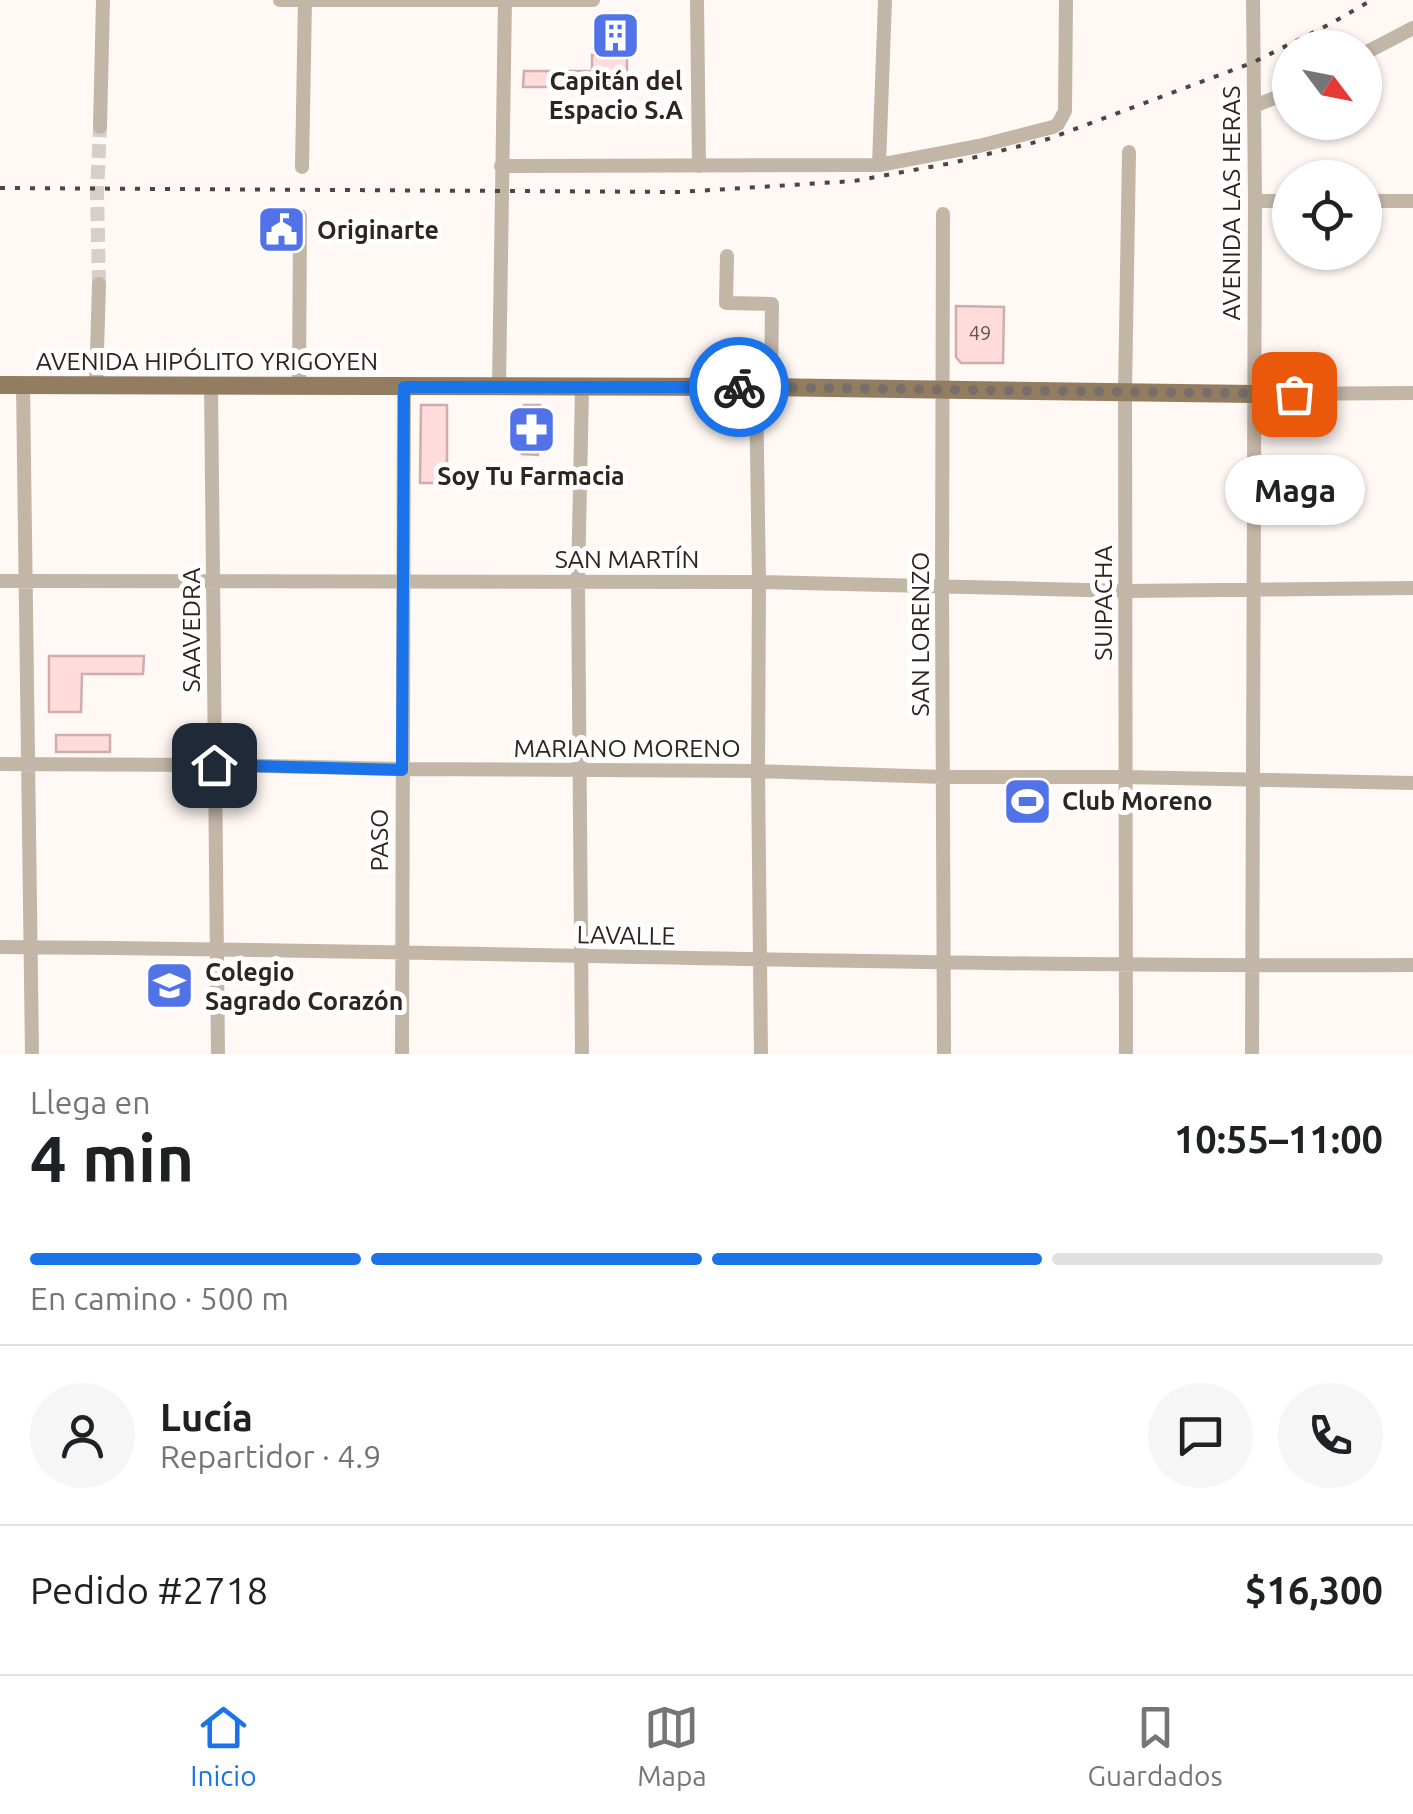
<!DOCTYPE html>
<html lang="es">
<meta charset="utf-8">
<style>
body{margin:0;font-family:Ubuntu,sans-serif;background:#f6f6f6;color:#202124;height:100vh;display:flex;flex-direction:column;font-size:38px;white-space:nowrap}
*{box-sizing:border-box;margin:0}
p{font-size:32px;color:#757577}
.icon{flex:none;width:55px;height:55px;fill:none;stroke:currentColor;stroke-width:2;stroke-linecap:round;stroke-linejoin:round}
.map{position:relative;height:1054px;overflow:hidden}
.sheet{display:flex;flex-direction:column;background:#fff;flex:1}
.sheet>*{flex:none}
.needle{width:65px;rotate:122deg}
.buttons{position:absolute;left:1272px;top:30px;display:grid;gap:20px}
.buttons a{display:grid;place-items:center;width:110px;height:110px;border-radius:50%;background:#fff;box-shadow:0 2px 8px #0004;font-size:50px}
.pin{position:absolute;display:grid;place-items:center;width:85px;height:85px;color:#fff;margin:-42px;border-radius:20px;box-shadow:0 5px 15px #0006}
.courier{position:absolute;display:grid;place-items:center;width:100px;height:100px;margin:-50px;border:8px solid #1a73e8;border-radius:50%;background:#fff;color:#222;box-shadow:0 2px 12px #0007}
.bubble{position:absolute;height:70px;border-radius:35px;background:#fff;box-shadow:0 2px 8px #0004;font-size:32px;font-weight:600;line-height:70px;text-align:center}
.headline em{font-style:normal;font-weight:600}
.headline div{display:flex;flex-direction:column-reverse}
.headline{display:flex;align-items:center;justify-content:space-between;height:170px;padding:0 30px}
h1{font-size:65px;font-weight:600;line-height:75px}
.bar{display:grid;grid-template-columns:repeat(4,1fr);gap:15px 10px;align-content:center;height:120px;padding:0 30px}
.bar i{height:12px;border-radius:8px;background:#e0e0e0}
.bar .on{background:#1a73e8}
.bar p{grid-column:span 4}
.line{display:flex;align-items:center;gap:25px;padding:0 30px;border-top:2px solid #e0e0e0}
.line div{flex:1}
.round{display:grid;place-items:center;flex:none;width:105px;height:105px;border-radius:52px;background:#f6f6f6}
.tabs{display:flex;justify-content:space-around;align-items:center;height:140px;border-top:2px solid #e0e0e0;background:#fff;font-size:28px;color:#757577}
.tabs a{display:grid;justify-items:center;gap:5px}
.tabs .on{color:#1a73e8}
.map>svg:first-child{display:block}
</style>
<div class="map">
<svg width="1413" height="1054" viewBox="0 0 1413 1054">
<rect width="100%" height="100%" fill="#fff8f5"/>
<path fill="#ffdbdb" stroke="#cfadad" stroke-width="2.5" d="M606 16H627V87H523L524 71H592V55H605Z
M956 306 1004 307 1003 363H961L956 357Z
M421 405H447V483H420Z
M524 405H540L538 455 522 454Z
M49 656H144L143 674H82L81 712H49Z
M56 735H110V752H56Z"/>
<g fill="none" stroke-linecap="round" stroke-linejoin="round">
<path stroke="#d5ceca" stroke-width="14" stroke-dasharray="14 7" stroke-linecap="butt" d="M99 284 97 193 100 127"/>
<path stroke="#c2b6a7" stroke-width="14" d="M280 0H593
M697 0 699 166
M1365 53 1413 28
M1254 106 1290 92
M100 127 103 0
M879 165 885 0
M501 166 879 165 979 146 1053 127 1058 124 1065 111 1066 0
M302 167 305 0
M1255 201H1290
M1365 201H1413
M943 214 942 587 944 1054
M727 256 726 303 772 304 771 387
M23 385 32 1054
M96 385 99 284
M211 386 218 1054
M299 386 300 216
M499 386 505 0
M756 387 759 582 758 771 761 1054
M1254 394 1413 393
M0 581 759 582 1126 591 1413 588
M0 764 213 765 402 769 758 771 943 777H1124L1413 783
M0 947C471 950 942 968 1413 965
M402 1054 404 387
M582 1054 578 581 582 388
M1126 1054 1125 392 1129 152
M1252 1054 1255 201 1253 0"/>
<path stroke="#937d61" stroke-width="18" d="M0 385 756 387 1254 394"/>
<path stroke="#4f443f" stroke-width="4" stroke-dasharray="5 10" stroke-linecap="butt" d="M0 188 680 192 854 181 952 163 1048 139 1254 62 1330 24 1372 0"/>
</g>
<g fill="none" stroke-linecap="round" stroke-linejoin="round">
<path stroke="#786e69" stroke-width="10" stroke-dasharray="0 18" d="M739 387 1294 394"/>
<path stroke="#1a73e8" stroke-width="12" d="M214 765 402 770 404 387H739"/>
</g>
<defs>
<symbol id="building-square" viewBox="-11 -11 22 22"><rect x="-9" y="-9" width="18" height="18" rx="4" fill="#5173e7" stroke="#fff"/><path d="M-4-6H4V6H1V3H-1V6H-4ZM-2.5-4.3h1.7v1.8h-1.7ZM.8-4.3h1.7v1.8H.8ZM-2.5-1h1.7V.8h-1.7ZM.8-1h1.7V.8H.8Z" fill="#fff"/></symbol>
<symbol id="civic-square" viewBox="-11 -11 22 22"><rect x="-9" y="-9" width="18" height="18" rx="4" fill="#5173e7" stroke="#fff"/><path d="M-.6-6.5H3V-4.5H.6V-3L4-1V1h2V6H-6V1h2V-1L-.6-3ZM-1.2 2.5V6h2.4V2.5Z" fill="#fff"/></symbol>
<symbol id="pharmacy-square" viewBox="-11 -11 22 22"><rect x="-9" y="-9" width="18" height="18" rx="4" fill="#5173e7" stroke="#fff"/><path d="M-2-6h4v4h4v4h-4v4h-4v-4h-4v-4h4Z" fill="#fff"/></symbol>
<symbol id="stadium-square" viewBox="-11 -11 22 22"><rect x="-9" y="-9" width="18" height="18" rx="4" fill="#5173e7" stroke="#fff"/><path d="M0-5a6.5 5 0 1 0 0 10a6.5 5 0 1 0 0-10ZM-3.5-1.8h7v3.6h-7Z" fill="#fff"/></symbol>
<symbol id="school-square" viewBox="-11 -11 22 22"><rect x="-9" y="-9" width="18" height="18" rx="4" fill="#5173e7" stroke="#fff"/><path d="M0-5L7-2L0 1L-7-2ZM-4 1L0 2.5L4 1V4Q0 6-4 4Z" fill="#fff"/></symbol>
</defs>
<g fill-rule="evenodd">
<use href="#building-square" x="588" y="8" width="55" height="55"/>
<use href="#civic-square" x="254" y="202" width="55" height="55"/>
<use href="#pharmacy-square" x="504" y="402" width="55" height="55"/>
<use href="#stadium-square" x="1000" y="774" width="55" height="55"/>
<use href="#school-square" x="142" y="958" width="55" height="55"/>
</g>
<g text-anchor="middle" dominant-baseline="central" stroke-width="10" stroke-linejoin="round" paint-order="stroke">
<g font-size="20" fill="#63524d">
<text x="980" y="332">49</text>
</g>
<g font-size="25" font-weight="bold" fill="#2f241e" stroke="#fff" text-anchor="start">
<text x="616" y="81" text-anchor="middle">Capitán del<tspan x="616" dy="29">Espacio S.A</tspan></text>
<text x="317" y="230">Originarte</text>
<text x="531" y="476" text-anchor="middle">Soy Tu Farmacia</text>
<text x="1062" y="801">Club Moreno</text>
<text x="205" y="972">Colegio<tspan x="205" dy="29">Sagrado Corazón</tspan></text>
</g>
<g font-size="25" fill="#2f241e" stroke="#fff">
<text transform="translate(1231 203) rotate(-90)">AVENIDA LAS HERAS</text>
<text x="207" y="361">AVENIDA HIPÓLITO YRIGOYEN</text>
<text x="627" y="559">SAN MARTÍN</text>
<text transform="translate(1103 603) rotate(-90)">SUIPACHA</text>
<text transform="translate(191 630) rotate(-90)">SAAVEDRA</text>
<text transform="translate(920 634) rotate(-90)">SAN LORENZO</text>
<text x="627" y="748">MARIANO MORENO</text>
<text transform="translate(379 840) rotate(-90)">PASO</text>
<text transform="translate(626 935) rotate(1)">LAVALLE</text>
</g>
</g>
</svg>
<div class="buttons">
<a><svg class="needle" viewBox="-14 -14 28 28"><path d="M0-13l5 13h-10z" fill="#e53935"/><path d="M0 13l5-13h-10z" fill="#757577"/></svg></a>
<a><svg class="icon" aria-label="locate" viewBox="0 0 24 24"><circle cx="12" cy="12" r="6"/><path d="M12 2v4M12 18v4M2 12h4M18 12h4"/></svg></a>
</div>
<div class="pin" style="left:1294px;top:394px;background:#ea580c"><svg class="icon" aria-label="bag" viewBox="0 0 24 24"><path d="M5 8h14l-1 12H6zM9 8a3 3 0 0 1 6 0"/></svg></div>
<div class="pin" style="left:214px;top:765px;background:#1f2937"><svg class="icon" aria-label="home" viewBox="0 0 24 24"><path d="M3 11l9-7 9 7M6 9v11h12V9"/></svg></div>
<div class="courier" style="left:739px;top:387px"><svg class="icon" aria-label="bike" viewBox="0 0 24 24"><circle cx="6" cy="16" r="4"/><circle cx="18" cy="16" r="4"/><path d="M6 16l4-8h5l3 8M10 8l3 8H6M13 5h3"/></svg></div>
<div class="bubble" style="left:1225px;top:455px;width:140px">Maga</div>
</div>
<section class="sheet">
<div class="headline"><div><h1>4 min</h1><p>Llega en</p></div><em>10:55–11:00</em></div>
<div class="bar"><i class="on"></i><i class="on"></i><i class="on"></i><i></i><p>En camino · 500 m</p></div>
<div class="line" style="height:180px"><a class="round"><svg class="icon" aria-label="person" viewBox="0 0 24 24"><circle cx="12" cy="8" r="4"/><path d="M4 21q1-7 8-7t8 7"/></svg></a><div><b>Lucía</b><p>Repartidor · 4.9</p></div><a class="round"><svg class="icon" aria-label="chat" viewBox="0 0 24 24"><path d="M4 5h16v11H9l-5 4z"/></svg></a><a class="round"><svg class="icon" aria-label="phone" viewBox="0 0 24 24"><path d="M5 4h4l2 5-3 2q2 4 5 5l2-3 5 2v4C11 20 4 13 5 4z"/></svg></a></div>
<div class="line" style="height:130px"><div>Pedido #2718</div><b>$16,300</b></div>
</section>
<nav class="tabs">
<a class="on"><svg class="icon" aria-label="home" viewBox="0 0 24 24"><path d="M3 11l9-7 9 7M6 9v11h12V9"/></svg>Inicio</a>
<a><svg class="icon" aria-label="map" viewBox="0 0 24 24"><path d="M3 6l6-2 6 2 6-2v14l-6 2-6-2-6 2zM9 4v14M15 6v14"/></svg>Mapa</a>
<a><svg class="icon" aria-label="saved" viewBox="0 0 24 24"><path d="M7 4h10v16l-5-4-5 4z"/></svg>Guardados</a>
</nav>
